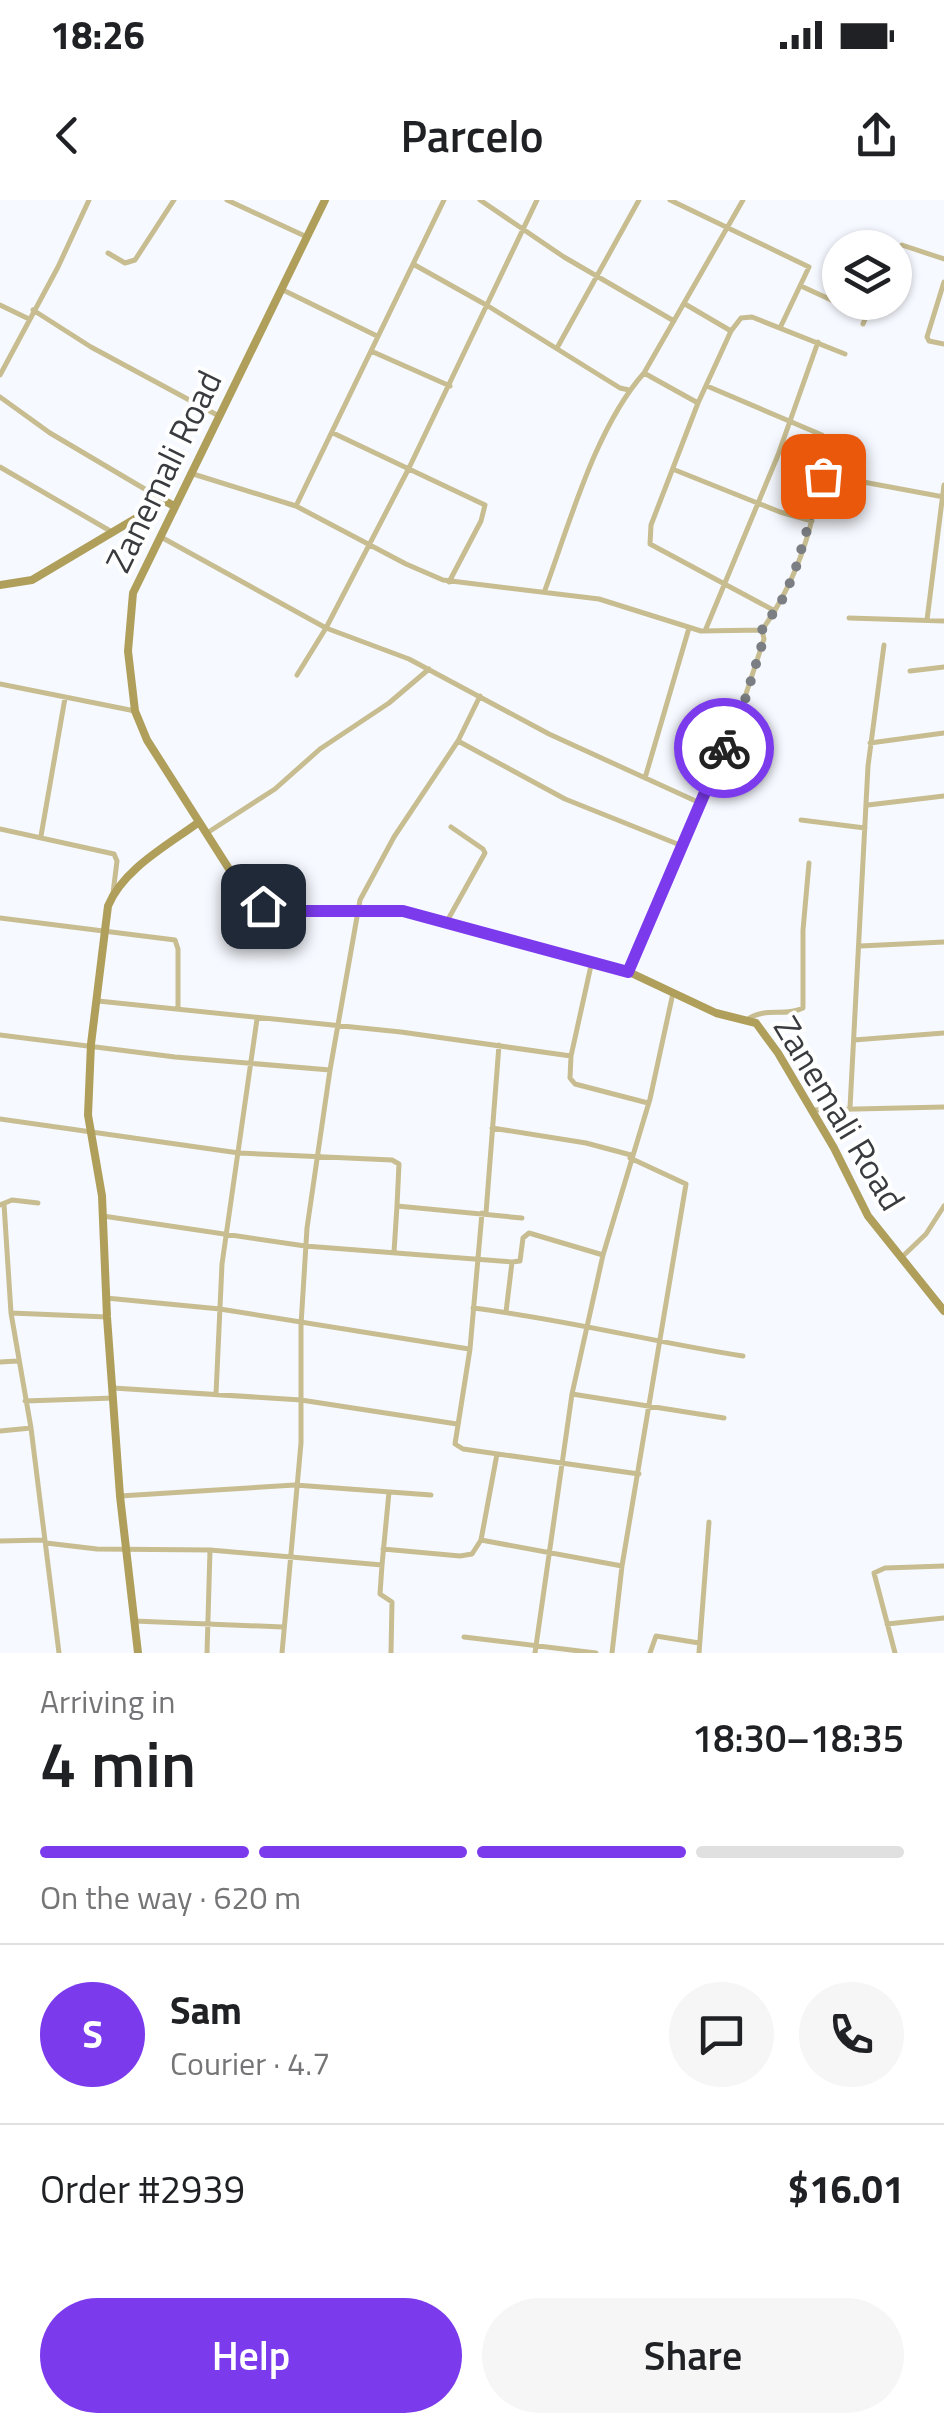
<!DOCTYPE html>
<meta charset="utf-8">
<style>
body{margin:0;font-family:"Titillium Web",sans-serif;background:#f6f6f6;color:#202124;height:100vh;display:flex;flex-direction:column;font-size:38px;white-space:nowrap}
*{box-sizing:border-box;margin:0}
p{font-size:32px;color:#757577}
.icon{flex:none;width:55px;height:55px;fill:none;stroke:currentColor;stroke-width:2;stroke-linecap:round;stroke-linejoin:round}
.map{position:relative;height:1453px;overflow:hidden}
.details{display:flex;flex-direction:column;background:#fff;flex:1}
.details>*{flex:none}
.buttons{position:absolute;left:822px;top:30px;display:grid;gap:20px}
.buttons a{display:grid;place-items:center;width:90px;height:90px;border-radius:50%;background:#fff;box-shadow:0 2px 8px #0004;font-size:50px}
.pin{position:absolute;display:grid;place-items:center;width:85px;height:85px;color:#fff;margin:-42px;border-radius:20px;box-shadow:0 5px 15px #0006}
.courier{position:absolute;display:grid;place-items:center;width:100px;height:100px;margin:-50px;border:8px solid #7c3aed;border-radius:50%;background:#fff;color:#222;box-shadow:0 2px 12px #0007}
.overview em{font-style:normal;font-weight:600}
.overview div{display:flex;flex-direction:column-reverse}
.overview{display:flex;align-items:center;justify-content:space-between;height:170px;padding:0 40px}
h1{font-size:65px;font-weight:600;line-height:75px}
.bar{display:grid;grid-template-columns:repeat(4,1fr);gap:15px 10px;align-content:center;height:120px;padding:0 40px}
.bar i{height:12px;border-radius:8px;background:#e0e0e0}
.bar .current{background:#7c3aed}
.bar p{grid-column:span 4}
.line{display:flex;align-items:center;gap:25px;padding:0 40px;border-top:2px solid #e0e0e0}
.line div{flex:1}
.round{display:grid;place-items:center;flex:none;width:105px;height:105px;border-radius:52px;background:#f6f6f6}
.action{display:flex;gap:20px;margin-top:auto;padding:20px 40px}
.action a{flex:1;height:115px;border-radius:60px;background:#7c3aed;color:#fff;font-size:40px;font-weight:600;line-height:115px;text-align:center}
.action a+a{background:#f6f6f6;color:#202124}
.status{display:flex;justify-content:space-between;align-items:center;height:70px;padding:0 50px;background:#fff;direction:ltr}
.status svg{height:28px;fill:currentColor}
header{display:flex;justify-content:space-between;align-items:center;height:130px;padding:0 40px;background:#fff;font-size:45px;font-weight:600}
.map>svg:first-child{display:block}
</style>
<div class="status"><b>18:26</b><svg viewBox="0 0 49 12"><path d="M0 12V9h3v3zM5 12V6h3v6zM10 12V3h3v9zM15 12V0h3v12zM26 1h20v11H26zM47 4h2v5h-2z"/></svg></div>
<header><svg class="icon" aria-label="back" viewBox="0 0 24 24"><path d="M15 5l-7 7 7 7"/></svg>Parcelo<svg class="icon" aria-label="share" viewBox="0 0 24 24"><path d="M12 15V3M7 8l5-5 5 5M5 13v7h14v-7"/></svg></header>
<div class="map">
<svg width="944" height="1453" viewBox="0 0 944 1453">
<rect width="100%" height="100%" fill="#f6f9ff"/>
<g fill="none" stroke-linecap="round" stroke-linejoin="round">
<path stroke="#c7bd91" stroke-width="5" d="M227 0 307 37
M480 0 564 57 674 121
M670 0 809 67 780 128
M895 50 902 45 944 59
M108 53 125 63 135 60 174 0
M413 64 488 106 620 188 629 190
M944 82 927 137 929 141 944 144
M801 86 866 116
M281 89 377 136
M685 104 731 131
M0 105 29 119
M33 110 91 147 219 216
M863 124 872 102
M557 148 639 0
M371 151 450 186
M644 173 698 203
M0 175 58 67 89 0
M707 186 822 235
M0 197 50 233 165 301
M333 233 485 305 481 321 449 382
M0 267 112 332
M675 270 780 312 812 321
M190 273 296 306 406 364 443 380 599 399 701 431 762 430
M296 306 444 0
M161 337 326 428 409 459 549 534 700 603
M545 390C570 322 596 227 644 173L743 0
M775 411 650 344 651 325 698 203 731 131 741 118 752 117 845 154
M849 418 944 421
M927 420 944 285
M705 431 778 255 818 142
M910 471 944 467
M297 475 326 428 409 268 537 0
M0 484 135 511
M458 541 565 599 680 645
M870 543 944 533
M645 578 689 428
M868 605 944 596
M801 620 865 628
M0 629 114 654 117 661 113 693
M207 633 275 589 320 549 389 503 429 469
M41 636 65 498
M0 718 175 740 178 749V809
M446 723 485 653 483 649 451 627
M860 746 944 742
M629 772 743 503 764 439 762 430C784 399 800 364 810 327 814 311 814 295 820 279L831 276 944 297
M98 801 401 832 571 856 592 761
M748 819C766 807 785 817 803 808V730L809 663
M0 835 175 857 330 870
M854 840 944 833
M571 856 570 878 575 884 648 903
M850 908 868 566 884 445
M812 910 944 907
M0 919 239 953 392 960 399 964 397 1006 522 1018
M492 928 586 943 631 955
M4 1004 11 1113 31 1228 59 1453
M0 1005 12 1000 38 1003
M482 1013 470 1149 455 1244 463 1249 639 1274
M486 1013 499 845
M103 1016 305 1046 512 1062 520 1061 523 1038 529 1033 603 1055
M394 1052 397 1006
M902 1057 926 1034 944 1006
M106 1098 220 1109 469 1149
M473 1108C564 1119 653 1142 743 1156
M506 1112 512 1062
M11 1113 107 1117
M0 1162 18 1161
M113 1188 301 1200 457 1224
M216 1194 222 1064 257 819
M572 1194 724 1218
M25 1201 114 1198
M0 1231 31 1228
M120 1296 295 1285 431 1295
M481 1340 622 1366
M0 1341 45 1340
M46 1343 97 1349 210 1350 382 1365 389 1292
M383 1349 460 1356 472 1354 481 1340 497 1254
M382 1365 380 1394 392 1402 391 1453
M134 1421 283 1427
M887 1424 944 1418
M464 1437 596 1453
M207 1453 210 1350
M282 1453 301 1243V1125L307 1028 330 870 360 700 394 637 458 541 480 496
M535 1453 572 1194 603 1055 650 899 673 793
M612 1453 622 1366 686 984 630 958
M650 1453 656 1436 699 1443
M699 1453 709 1322
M895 1453 874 1373 885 1368 944 1366"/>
<path stroke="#af9f5b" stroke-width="8" d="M325 0 133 393 128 451 135 511 147 540 245 694 277 711H403L629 772 716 813 756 823 778 853 834 948 868 1016 944 1111
M0 385 32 380 165 301 174 306
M138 1453 120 1296 107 1117 102 996 88 915 91 844 108 706C123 669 168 645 199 622"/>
</g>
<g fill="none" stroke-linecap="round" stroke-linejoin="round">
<path stroke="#7b7e82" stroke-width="10" stroke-dasharray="0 18" d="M724 548 744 503 764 438 762 430 782 400 794 374 823 276"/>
<path stroke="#7c3aed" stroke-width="12" d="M263 706 278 711H403L628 772 724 548"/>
</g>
<g text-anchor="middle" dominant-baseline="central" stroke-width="8" stroke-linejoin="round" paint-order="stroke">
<g font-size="35" fill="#393b3f" stroke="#fff">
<text transform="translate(163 271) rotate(-64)">Zanemali Road</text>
<text transform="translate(840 913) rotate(59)">Zanemali Road</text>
</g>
</g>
</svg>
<div class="buttons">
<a><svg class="icon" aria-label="layers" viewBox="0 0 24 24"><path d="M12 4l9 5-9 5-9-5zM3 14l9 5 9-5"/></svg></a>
</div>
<div class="pin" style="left:823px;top:276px;background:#ea580c"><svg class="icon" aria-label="bag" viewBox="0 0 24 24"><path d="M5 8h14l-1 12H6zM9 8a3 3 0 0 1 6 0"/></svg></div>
<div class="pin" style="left:263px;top:706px;background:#1f2937"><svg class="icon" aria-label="home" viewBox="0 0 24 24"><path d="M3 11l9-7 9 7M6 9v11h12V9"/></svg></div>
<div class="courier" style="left:724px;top:548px"><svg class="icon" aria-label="bike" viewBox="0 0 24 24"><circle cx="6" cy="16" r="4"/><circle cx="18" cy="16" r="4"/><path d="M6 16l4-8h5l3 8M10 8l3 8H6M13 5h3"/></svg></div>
</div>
<section class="details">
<div class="overview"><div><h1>4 min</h1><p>Arriving in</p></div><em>18:30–18:35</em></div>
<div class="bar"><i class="current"></i><i class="current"></i><i class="current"></i><i></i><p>On the way · 620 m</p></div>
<div class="line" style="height:180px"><b class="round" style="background:#7c3aed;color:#fff">S</b><div><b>Sam</b><p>Courier · 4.7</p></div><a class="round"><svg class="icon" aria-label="chat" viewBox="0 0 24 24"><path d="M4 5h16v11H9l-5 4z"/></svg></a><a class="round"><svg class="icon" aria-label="phone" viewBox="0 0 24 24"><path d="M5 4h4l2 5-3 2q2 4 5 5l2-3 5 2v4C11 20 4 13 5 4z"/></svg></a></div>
<div class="line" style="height:130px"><div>Order #2939</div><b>$16.01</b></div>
<div class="action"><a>Help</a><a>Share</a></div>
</section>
